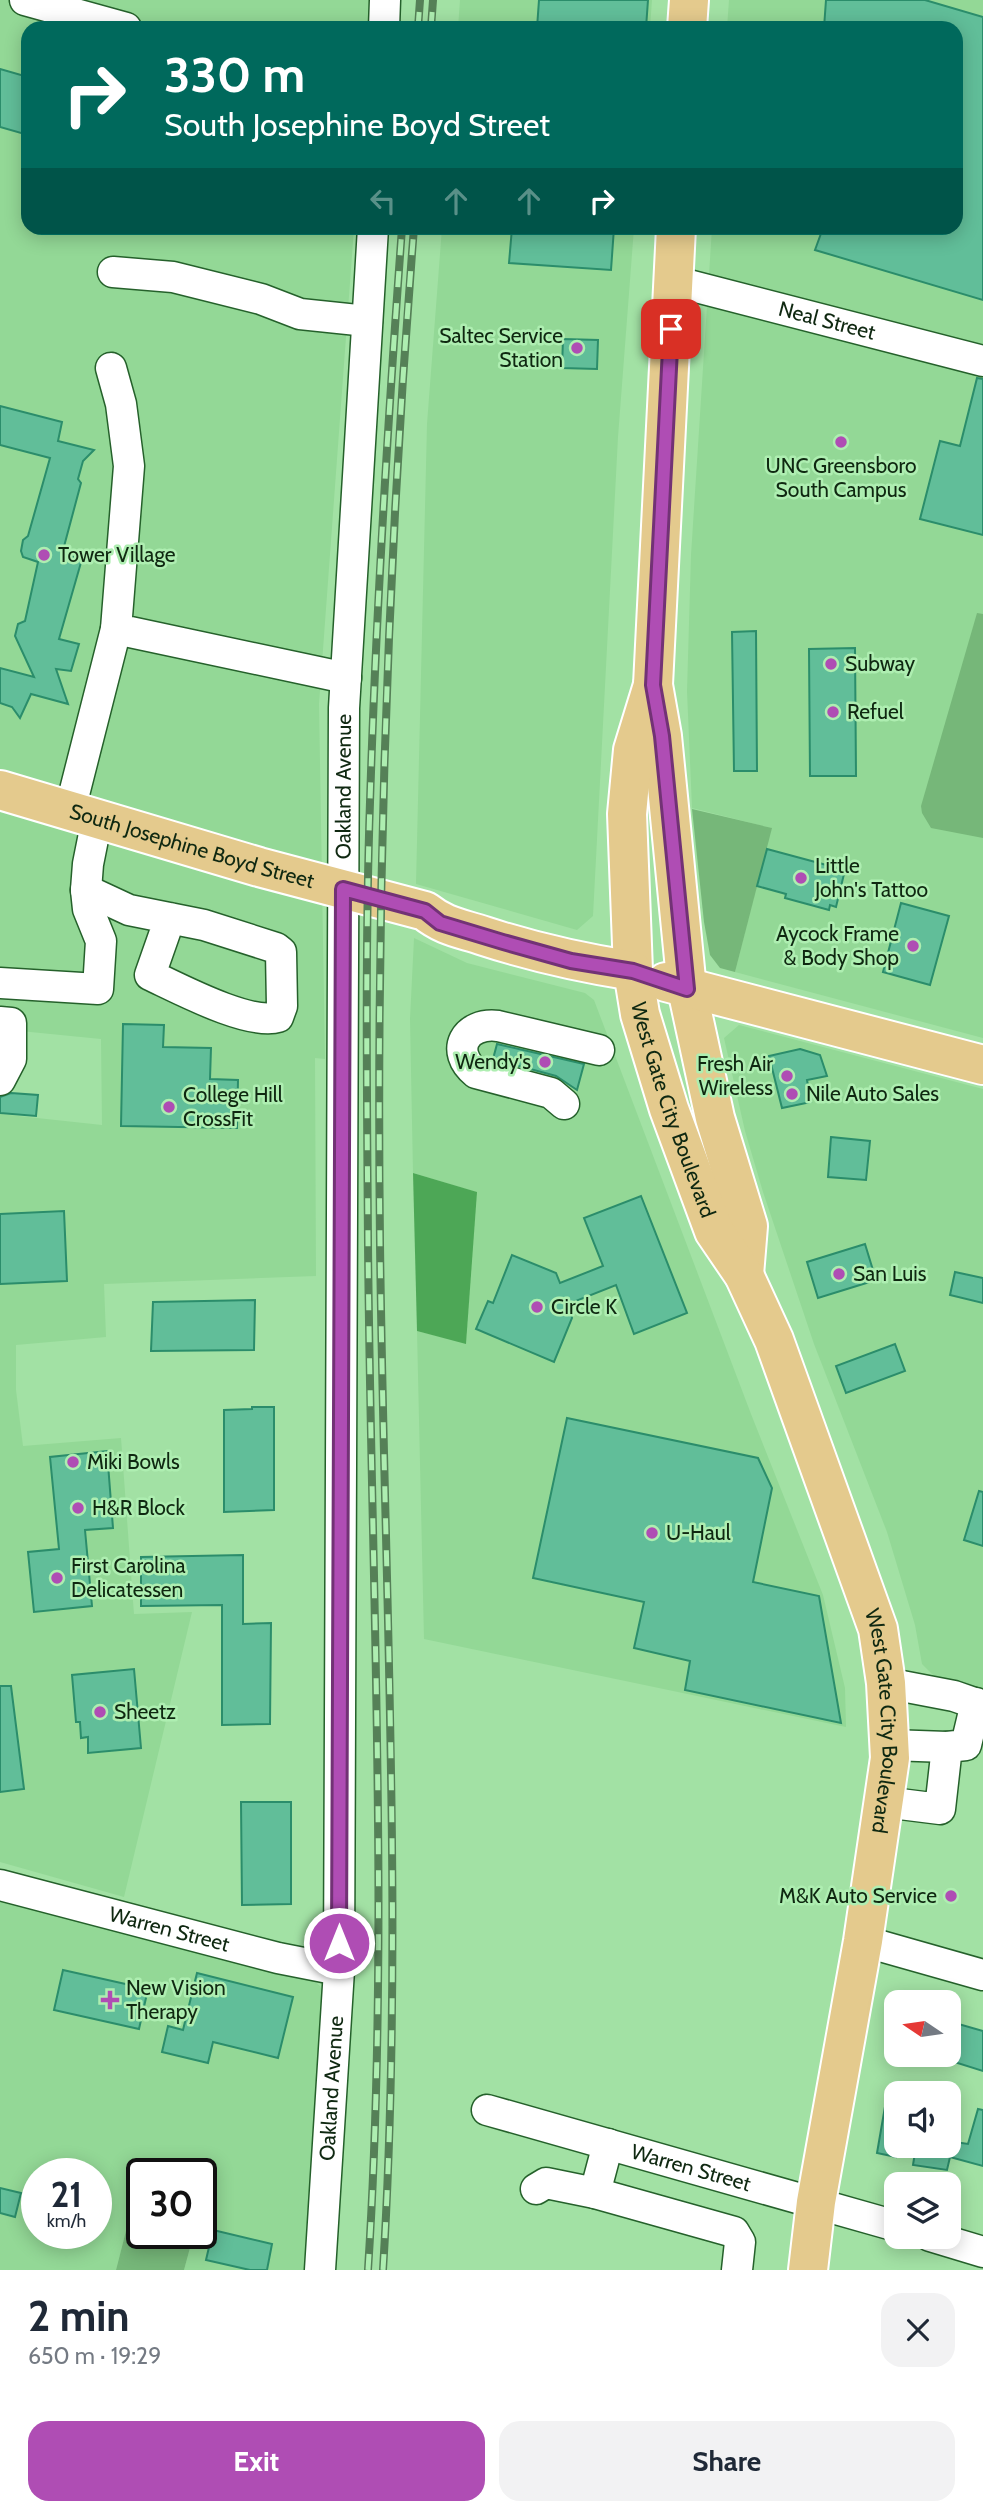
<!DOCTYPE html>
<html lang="en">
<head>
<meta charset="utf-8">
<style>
	:root { --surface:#fff; --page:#f2f2f3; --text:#1f2937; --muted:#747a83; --accent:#af4db4 }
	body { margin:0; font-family:Cabin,sans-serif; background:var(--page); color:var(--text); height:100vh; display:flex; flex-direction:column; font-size:26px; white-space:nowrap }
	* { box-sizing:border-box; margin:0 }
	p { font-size:23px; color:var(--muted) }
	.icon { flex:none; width:38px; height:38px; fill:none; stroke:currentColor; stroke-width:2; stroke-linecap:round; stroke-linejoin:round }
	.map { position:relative; height:2270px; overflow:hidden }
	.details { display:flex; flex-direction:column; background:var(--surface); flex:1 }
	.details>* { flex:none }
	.top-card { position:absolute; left:21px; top:21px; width:942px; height:214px; border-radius:21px; box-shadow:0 4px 18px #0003; background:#00695c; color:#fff; overflow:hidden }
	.needle { width:46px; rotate:283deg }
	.controls { position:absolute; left:884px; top:1990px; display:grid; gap:14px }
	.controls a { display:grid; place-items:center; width:77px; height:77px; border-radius:14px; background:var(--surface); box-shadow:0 4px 18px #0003; font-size:35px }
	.speed { position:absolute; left:21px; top:2158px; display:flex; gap:14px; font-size:35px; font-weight:700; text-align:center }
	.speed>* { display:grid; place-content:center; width:91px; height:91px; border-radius:50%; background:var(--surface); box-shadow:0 4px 18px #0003; line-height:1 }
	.speed small { font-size:18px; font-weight:400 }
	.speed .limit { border:4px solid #111; border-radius:10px; background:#fff; color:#111 }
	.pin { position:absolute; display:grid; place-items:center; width:60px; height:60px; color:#fff; margin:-30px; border-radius:14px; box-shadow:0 4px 10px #0006 }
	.me { position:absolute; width:77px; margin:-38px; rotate:0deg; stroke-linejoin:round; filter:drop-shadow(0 0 5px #0008) }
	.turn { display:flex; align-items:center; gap:24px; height:147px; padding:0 28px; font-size:32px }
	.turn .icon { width:91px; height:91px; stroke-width:2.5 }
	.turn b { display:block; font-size:49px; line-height:60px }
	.lanes { display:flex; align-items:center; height:66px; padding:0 28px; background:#0003; justify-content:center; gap:35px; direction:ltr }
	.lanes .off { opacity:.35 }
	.round { display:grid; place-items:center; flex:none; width:74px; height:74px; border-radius:21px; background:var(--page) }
	.head { display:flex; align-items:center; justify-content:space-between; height:119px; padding:0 28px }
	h1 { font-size:42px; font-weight:700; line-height:52px }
	.cta { display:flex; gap:14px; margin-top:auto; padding:14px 28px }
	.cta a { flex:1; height:80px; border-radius:21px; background:var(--accent); color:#fff; font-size:28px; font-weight:700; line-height:80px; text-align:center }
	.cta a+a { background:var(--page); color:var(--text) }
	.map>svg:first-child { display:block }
	.built { fill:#93d896; fill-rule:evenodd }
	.green { fill:#76b779 }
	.forest { fill:#4da756 }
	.building { fill:#61be99; stroke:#2b8d6b; stroke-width:2 }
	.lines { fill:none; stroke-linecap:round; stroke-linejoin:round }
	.minor-casing { stroke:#25612b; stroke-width:33 }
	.major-casing { stroke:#fff; stroke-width:42 }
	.minor { stroke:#fff; stroke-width:30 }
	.major { stroke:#e4ca8d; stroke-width:38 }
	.rail-casing { stroke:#558057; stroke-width:8 }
	.rail { stroke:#aeeeb1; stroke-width:5; stroke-dasharray:16; stroke-linecap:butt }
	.route-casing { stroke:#723275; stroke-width:18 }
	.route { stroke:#af4db4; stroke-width:12 }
	.poi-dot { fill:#af4db4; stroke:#aeeeb1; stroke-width:2.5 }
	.labels { text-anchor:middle; stroke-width:5; stroke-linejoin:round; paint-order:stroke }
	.street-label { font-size:21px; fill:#0f2811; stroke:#aeeeb1 }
	.poi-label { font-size:21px; fill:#0f2811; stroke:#aeeeb1; text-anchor:start }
</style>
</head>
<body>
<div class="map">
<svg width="983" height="2270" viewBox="0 0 983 2270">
	<rect width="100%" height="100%" fill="#a2e1a4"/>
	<g class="built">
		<polygon points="0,0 371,0 369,28 28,28 28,228 354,228 319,704 325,1059 315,1058 316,1276 104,1284 106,1337 16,1345 16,1390 23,1446 121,1438 134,1614 192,1612 124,1897 0,1862 0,1114 102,1125 101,1039 0,1029"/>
		<polygon points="460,0 652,0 650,28 458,28"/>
		<polygon points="729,0 983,0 983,1038 735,972 771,828 692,808 687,691 691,555 712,228 956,228 956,28 727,28"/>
		<polygon points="442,228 634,228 618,437 593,916 577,930 416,884 427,424"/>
		<polygon points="414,938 467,963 585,993 594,1000 751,1414 823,1595 845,1688 846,1727 424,1639 417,1331 466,1343 476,1192 413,1173 410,1019"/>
		<polygon points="739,1025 983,1089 983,1691 933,1675 922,1664 915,1625 887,1532 814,1344 763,1192 745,1131 724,1038"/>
		<path d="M0 1897 313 1980 320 1986 324 1995 306 2270H184L194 2233H201V2174H142V2185H138L116 2270H0ZM37 2174H96V2233H37Z"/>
	</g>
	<g class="green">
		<polygon points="977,613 983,614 983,838 931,828 922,813 921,806"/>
		<polygon points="692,809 772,828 735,972 720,968 710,955 704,922"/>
		<polygon points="138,2184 142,2185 142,2233 194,2233 184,2270 116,2270"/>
	</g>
	<polygon class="forest" points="413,1173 477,1192 466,1344 417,1331"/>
	<g class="building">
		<polygon points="539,0 648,0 646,28 537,28"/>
		<polygon points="826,0 925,0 983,17 983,300 815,250 823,228 956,228 956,28 824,28"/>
		<polygon points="0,69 28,77 28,135 0,127"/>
		<polygon points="512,228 614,228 611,270 509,263"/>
		<polygon points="563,339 598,340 597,369 562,368"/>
		<polygon points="977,378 983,379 983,535 920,519 940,441 960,446"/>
		<polygon points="0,406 62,422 58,441 94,450 83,461 78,479 81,483 62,554 82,559 59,639 79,644 71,671 56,669 68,704 31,694 20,718 12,707 0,703 0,668 34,677 15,636 18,624 25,621 38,562 23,557 21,551 23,540 28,536 50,458 0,445"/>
		<polygon points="756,631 757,771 734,771 732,632"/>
		<polygon points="855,648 856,776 810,776 809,649"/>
		<polygon points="767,849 845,870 836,907 830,905 829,910 785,898 786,894 757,886"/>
		<polygon points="901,903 949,916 930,985 883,972"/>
		<polygon points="123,1024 164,1025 163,1047 211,1048 210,1079 238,1080 237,1128 121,1126"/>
		<polygon points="497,1044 584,1064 577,1090 556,1076 493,1059"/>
		<polygon points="800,1049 820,1055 827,1076 807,1080 811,1102 782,1108 769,1056"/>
		<polygon points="11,1093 38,1095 36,1116 0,1113 0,1097"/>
		<polygon points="831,1137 870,1141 866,1180 828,1177"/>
		<polygon points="641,1196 687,1313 634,1334 616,1285 568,1304 572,1318 554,1362 476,1329 488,1301 493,1303 512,1255 556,1273 560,1283 603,1266 584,1218"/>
		<polygon points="64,1211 67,1281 0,1284 0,1214"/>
		<polygon points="865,1244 876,1280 818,1298 807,1262"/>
		<polygon points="955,1272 983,1278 983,1303 950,1295"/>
		<polygon points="255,1300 254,1350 151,1351 153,1302"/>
		<polygon points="895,1344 905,1371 846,1393 836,1366"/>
		<polygon points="252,1407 274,1407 274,1510 224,1512 224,1410 252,1409"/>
		<polygon points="567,1418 758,1458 772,1488 753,1582 819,1596 841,1723 685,1690 690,1661 634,1648 644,1602 533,1578"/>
		<polygon points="107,1451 113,1528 85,1530 92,1606 34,1612 28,1552 59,1549 50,1457"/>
		<polygon points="979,1491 983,1492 983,1546 964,1540"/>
		<polygon points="243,1555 243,1624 271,1623 270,1724 222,1725 222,1605 141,1606 141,1557"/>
		<polygon points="134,1669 141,1748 88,1753 88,1737 81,1738 80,1722 76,1722 72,1675"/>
		<polygon points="0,1686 11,1686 24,1789 0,1792"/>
		<polygon points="241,1802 291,1802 291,1904 242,1905"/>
		<polygon points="63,1970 148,1989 139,2029 54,2010"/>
		<polygon points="197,1973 293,1997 278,2058 213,2042 208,2063 162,2052 168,2026 183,2030"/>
		<polygon points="948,2021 983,2031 983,2071 948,2060"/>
		<polygon points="887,2095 896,2096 896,2157 877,2153"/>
		<polygon points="978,2109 983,2110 983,2166 950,2157 947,2170 913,2165 916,2146 948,2146 948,2141 968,2144"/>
		<polygon points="0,2188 21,2193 15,2217 0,2213"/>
		<polygon points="213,2230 272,2244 267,2270 250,2270 206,2260"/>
	</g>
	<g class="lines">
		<defs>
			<g id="minor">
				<polyline points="25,0 126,28"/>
				<polyline points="384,28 385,0"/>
				<polyline points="113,272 173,277 261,299 300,314 367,321"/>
				<path id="s1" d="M673 281 983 361"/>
				<polyline points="111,368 121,404 129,466 116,629 346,678"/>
				<polyline points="70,810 116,629"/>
				<path d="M86 890 129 910 204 925 276 948 281 952 282 1006 278 1017C249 1026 178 988 150 975L170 918"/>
				<polyline points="0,983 98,989 101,941 88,909 86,890 88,864 97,819"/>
				<polyline points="0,1022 11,1023 11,1059 0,1080"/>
				<path d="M564 1104 551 1093 476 1073C449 1051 465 1022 498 1026L599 1050"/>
				<polyline points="886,1683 954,1696 983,1706"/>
				<polyline points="890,1745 947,1747"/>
				<polyline points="884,1802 940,1809 947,1747 966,1745 976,1703"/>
				<path id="s2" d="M0 1885 278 1958 339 1970"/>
				<polyline points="863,1941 983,1975"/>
				<path id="s3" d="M487 2110 896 2226"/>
				<polyline points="536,2189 546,2183 595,2193 734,2232 740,2242 737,2270"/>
				<polyline points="595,2193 608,2144"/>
				<polyline points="930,2236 983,2252"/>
				<path id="s4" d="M320 2270 339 1970 344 708 373 228"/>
			</g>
			<g id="major">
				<polyline points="687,28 689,0"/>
				<polyline points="676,228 653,685 662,736 687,989 715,1118 748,1226 744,1275"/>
				<path id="s5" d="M653 685 633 750 627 814 633 971 640 1014 669 1109 714 1231 744 1275 774 1340 878 1629 886 1683 890 1758 863 1941 816 2202 808 2270"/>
				<path id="s6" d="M0 790 259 867 425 911C445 927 460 928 484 936 533 952 582 963 633 971"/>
				<polyline points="666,982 983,1065"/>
			</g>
		</defs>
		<use href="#minor" class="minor-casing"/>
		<use href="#major" class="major-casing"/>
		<use href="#minor" class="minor"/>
		<use href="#major" class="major"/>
		<defs>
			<g id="rail">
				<polyline points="418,28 420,0"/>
				<polyline points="431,28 433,0"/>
				<path d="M368 2270C390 1928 371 1585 368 1243 367 1096 365 949 370 802 376 610 388 419 402 228"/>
				<path d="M383 2270C404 1928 384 1585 380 1243 376 904 387 565 414 228"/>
			</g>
		</defs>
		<use href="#rail" class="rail-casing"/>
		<use href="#rail" class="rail"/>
	</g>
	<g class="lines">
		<defs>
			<polyline id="route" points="339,1943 343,889 425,911 440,923 503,942 571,961 633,971 687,989 662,736 653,685 671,329"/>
		</defs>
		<use href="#route" class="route-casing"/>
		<use href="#route" class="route"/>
	</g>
	<g class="poi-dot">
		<circle cx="577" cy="348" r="7"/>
		<circle cx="841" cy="442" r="7"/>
		<circle cx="44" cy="555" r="7"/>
		<circle cx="831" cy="664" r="7"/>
		<circle cx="833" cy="712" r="7"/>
		<circle cx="801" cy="878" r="7"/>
		<circle cx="913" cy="946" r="7"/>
		<circle cx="545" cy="1062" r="7"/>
		<circle cx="787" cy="1076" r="7"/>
		<circle cx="792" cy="1094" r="7"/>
		<circle cx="169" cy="1107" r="7"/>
		<circle cx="839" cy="1274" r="7"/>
		<circle cx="537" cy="1307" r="7"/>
		<circle cx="73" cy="1462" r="7"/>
		<circle cx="78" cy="1508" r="7"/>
		<circle cx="652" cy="1533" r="7"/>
		<circle cx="57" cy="1578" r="7"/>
		<circle cx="100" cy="1712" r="7"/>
		<circle cx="951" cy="1896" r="7"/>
		<path d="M106.5 1989.5h7v7h7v7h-7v7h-7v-7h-7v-7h7z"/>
	</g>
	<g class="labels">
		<g class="street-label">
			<text dy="7" stroke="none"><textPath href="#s1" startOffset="159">Neal Street</textPath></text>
			<text dy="7" stroke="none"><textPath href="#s4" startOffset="1484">Oakland Avenue</textPath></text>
			<text dy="7" stroke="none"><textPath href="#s6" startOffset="200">South Josephine Boyd Street</textPath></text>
			<text dy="7" stroke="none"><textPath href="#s5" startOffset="434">West Gate City Boulevard</textPath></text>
			<text dy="7" stroke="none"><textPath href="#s5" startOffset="1087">West Gate City Boulevard</textPath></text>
			<text dy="7" stroke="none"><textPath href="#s2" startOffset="175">Warren Street</textPath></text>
			<text dy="7" stroke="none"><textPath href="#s4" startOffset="182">Oakland Avenue</textPath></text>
			<text dy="7" stroke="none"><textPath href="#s3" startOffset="212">Warren Street</textPath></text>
		</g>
		<g class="poi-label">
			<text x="563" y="343" text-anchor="end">Saltec Service<tspan x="563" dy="24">Station</tspan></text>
			<text x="841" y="473" text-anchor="middle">UNC Greensboro<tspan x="841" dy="24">South Campus</tspan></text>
			<text x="58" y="562">Tower Village</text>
			<text x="845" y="671">Subway</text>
			<text x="847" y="719">Refuel</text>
			<text x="815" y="873">Little<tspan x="815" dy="24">John's Tattoo</tspan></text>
			<text x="899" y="941" text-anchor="end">Aycock Frame<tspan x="899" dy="24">&amp; Body Shop</tspan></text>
			<text x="531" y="1069" text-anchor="end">Wendy's</text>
			<text x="773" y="1071" text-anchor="end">Fresh Air<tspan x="773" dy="24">Wireless</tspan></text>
			<text x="806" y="1101">Nile Auto Sales</text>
			<text x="183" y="1102">College Hill<tspan x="183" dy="24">CrossFit</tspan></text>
			<text x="853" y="1281">San Luis</text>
			<text x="551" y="1314">Circle K</text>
			<text x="87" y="1469">Miki Bowls</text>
			<text x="92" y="1515">H&amp;R Block</text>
			<text x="666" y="1540">U-Haul</text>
			<text x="71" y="1573">First Carolina<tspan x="71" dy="24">Delicatessen</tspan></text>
			<text x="114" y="1719">Sheetz</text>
			<text x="937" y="1903" text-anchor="end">M&amp;K Auto Service</text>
			<text x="126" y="1995">New Vision<tspan x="126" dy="24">Therapy</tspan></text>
		</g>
	</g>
</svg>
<div class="controls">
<a><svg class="needle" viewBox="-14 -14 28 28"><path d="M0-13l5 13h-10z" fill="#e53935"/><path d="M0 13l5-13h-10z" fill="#747a83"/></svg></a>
<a><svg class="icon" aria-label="sound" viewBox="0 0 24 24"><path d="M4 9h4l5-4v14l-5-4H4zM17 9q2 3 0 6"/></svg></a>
<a><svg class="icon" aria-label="layers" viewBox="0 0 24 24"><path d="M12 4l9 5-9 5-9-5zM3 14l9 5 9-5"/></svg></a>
</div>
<div class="speed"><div>21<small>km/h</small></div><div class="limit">30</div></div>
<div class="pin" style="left:671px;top:329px;background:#d93025"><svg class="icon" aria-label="arrive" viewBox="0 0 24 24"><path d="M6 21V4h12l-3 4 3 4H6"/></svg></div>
<svg class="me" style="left:339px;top:1943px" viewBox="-20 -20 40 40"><circle r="17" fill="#af4db4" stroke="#fff" stroke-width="3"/><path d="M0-11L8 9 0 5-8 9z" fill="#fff"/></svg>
<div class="top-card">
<div class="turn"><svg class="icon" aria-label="right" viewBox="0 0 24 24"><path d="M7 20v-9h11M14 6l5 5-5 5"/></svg><div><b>330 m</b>South Josephine Boyd Street</div></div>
<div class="lanes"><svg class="icon off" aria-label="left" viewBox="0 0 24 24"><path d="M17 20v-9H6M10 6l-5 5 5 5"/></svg><svg class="icon off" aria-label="ahead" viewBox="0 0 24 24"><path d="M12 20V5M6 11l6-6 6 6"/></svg><svg class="icon off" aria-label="ahead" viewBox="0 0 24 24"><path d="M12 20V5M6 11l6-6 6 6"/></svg><svg class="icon" aria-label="right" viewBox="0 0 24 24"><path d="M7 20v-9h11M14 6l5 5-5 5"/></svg></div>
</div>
</div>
<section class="details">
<div class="head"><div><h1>2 min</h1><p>650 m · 19:29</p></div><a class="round"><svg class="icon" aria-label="close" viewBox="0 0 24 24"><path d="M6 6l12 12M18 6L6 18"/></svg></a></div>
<div class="cta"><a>Exit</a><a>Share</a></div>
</section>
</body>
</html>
